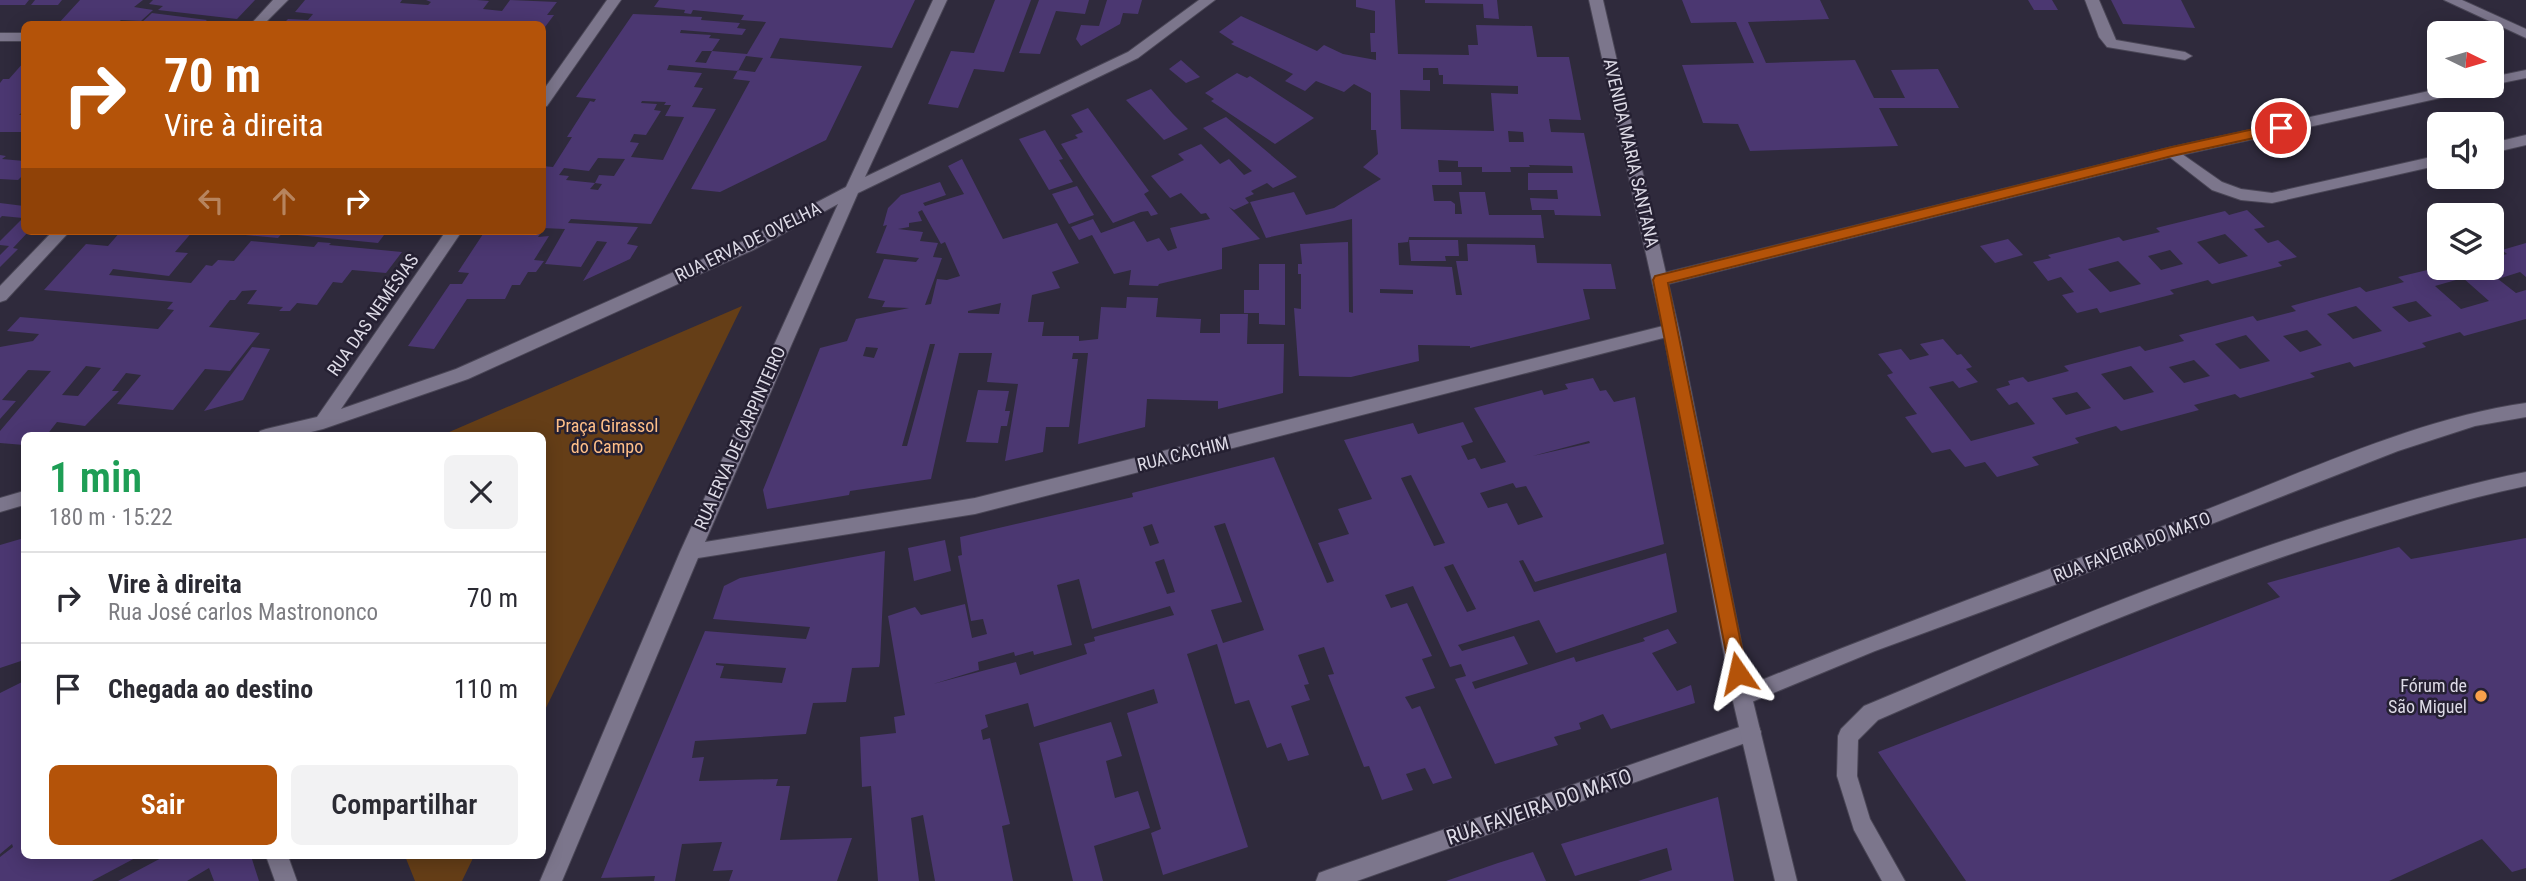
<!DOCTYPE html>
<html lang="pt">
<head>
<meta charset="utf-8">
<style>
	:root { --surface:#fff; --page:#f2f2f3; --text:#2b2b33; --muted:#7c7c81; --line:#e1e1e2; --accent:#b45309 }
	body { margin:0; font-family:"Roboto Condensed",sans-serif; background:var(--page); color:var(--text); height:100vh; display:flex; flex-direction:column; font-size:26px; white-space:nowrap }
	* { box-sizing:border-box; margin:0 }
	p { font-size:23px; color:var(--muted) }
	.icon { flex:none; width:38px; height:38px; fill:none; stroke:currentColor; stroke-width:2; stroke-linecap:round; stroke-linejoin:round }
	.map { position:relative; flex:1; overflow:hidden }
	.drawer { position:absolute; left:21px; top:432px; width:525px; height:427px; display:flex; flex-direction:column; background:var(--surface); border-radius:10px; box-shadow:0 4px 18px #0003 }
	.drawer>* { flex:none }
	.hud { position:absolute; left:21px; top:21px; width:525px; height:214px; border-radius:10px; box-shadow:0 4px 18px #0003; background:#b45309; color:#fff; overflow:hidden }
	.needle { width:46px; rotate:95deg }
	.fabs { position:absolute; left:2427px; top:21px; display:grid; gap:14px }
	.fabs a { display:grid; place-items:center; width:77px; height:77px; border-radius:10px; background:var(--surface); box-shadow:0 4px 18px #0003; font-size:35px }
	.pin { position:absolute; display:grid; place-items:center; width:60px; height:60px; color:#fff; margin:-30px; border:4px solid #fff; border-radius:50%; box-shadow:0 2px 7px #0007 }
	.me { position:absolute; width:77px; margin:-38px; rotate:349deg; stroke-linejoin:round; filter:drop-shadow(0 0 5px #0008) }
	.turn { display:flex; align-items:center; gap:24px; height:147px; padding:0 28px; font-size:32px }
	.turn .icon { width:91px; height:91px; stroke-width:2.5 }
	.turn b { display:block; font-size:49px; line-height:60px }
	.lanes { display:flex; align-items:center; height:66px; padding:0 28px; background:#0003; justify-content:center; gap:35px; direction:ltr }
	.lanes .off { opacity:.35 }
	.round { display:grid; place-items:center; flex:none; width:74px; height:74px; border-radius:10px; background:var(--page) }
	.overview { display:flex; align-items:center; justify-content:space-between; height:119px; padding:0 28px }
	h1 { font-size:42px; font-weight:600; line-height:52px; color:#1e9e55 }
	.button { display:flex; gap:14px; margin-top:auto; padding:14px 28px }
	.button a { flex:1; height:80px; border-radius:10px; background:var(--accent); color:#fff; font-size:28px; font-weight:600; line-height:80px; text-align:center }
	.button a+a { background:var(--page); color:var(--text) }
	ul { padding:0; list-style:none }
	li { display:flex; align-items:center; gap:21px; height:91px; padding:0 28px; border-top:2px solid var(--line) }
	li div { flex:1 }
	li b { display:block; font-size:26px }
	li em { font-style:normal }
	.map>svg:first-child { display:block }
	.green { fill:#653e17 }
	.building { fill:#4b3771; fill-rule:evenodd }
	.lines { fill:none; stroke-linecap:round; stroke-linejoin:round }
	.lane-casing { stroke:#4a4656; stroke-width:2 }
	.street-casing { stroke:#4a4656; stroke-width:2 }
	.secondary-casing { stroke:#4a4656; stroke-width:2 }
	.lane { fill:#7c768c; fill-rule:evenodd }
	.street { fill:#7c768c; fill-rule:evenodd }
	.secondary { fill:#7c768c; fill-rule:evenodd }
	.route { fill:#b45309; stroke:#753606; stroke-width:2 }
	.poi-dot { fill:#f8a04b; stroke:#252032; stroke-width:2.5 }
	.labels { text-anchor:middle; stroke-width:5; stroke-linejoin:round; paint-order:stroke }
	.street-label { font-size:18px; fill:#dddae6; stroke:#252032 }
	.park-label { font-size:18px; fill:#ffbf88; stroke:#252032 }
	.poi-label { font-size:18px; fill:#dddae6; stroke:#252032; text-anchor:end }
	.near-street-label { font-size:21px; fill:#dddae6; stroke:#252032 }
</style>
</head>
<body>
<div class="map">
<svg width="2526" height="881" viewBox="0 0 2526 881">
	<rect width="100%" height="100%" fill="#2f2a3c"/>
	<g class="green">
		<polygon points="742,306 543,714 542,436 440,436"/>
		<polygon points="405,856 474,856 462,881 415,881"/>
	</g>
	<g class="building">
		<polygon points="0,0 29,0 25,5 0,5"/>
		<polygon points="35,0 62,0 58,5 31,5"/>
		<polygon points="80,0 143,0 134,7 153,10 141,21 121,20 116,24 58,24"/>
		<polygon points="153,0 255,0 237,19 158,10 163,6 149,4"/>
		<polygon points="305,0 402,0 400,3 428,5 431,2 426,0 477,0 489,1 483,9 502,11 510,0 557,2 547,15 554,15 542,31 542,24 283,24 288,19 308,20 313,14 295,12"/>
		<path d="M659 0H915L892 48 780 38 770 58 862 66 826 140 720 192 691 189 750 81 733 79 738 70 755 72 763 58 746 56 738 71 669 65 667 70 702 73 694 87 703 88 692 107 716 109 651 224 571 219 568 223 638 227 627 244 638 246 630 259 583 281 607 242 597 241 581 267 545 264 565 229 542 228V166L553 167 572 137H567L590 101 594 102 596 99 576 97 633 14 702 17 701 20 740 23 737 28 746 29 742 35 681 30 680 33 711 35 709 38 720 39 712 51H702L695 62 706 63 712 51 747 54 766 22 741 20 744 15 693 10 691 14 684 13 685 10 654 7ZM642 101 666 102 664 105H671L665 116 684 117 663 160 631 157 639 143 630 142 634 134 646 135 661 111 654 110 657 104 641 103ZM598 158 625 159 614 176 599 175 595 183 602 184 598 190 590 189 595 183 566 180 569 176 559 175 564 168 589 171Z"/>
		<polygon points="995,0 1031,0 1004,72 974,69 958,108 928,104 951,51 974,53"/>
		<polygon points="1039,0 1089,0 1085,14 1056,11 1040,54 1019,53"/>
		<polygon points="1107,0 1142,0 1138,14 1123,13 1120,24 1081,46 1076,39 1081,25 1099,26"/>
		<path d="M1356 0H1395L1398 54 1469 55 1468 45H1478L1476 25 1532 26 1537 57H1569L1581 120 1549 119 1551 132 1584 133 1601 216 1555 215 1554 210H1532L1530 198 1558 199 1557 190H1528V173H1573L1572 166 1529 165 1530 167H1510L1511 172H1482V167H1458V161L1438 160 1439 172H1461L1462 185H1432L1434 201H1451L1455 204V214H1462L1459 192H1485L1489 215H1541L1544 238 1409 237 1408 242 1398 243 1399 265 1452 267 1456 295H1462L1456 261H1468L1467 244 1535 245 1537 263 1611 264 1616 289H1583L1590 319 1470 348V346L1418 345 1419 361 1351 377 1299 376 1294 308 1301 309V274H1298V264H1302L1300 244 1348 242 1349 312 1353 313 1352 219 1266 238 1250 202 1294 192 1306 215 1334 208 1381 179 1363 167 1378 154 1376 130H1371V93L1354 84 1344 92 1316 81 1305 91 1285 81 1293 74 1231 44 1234 42 1219 32 1241 16 1317 51 1324 45 1343 54 1376 60V52H1371L1370 33H1375V11L1356 7ZM1423 68H1438L1439 75H1443V84L1518 86V94L1491 93 1494 131 1401 129 1400 90 1430 91V80H1423ZM1508 131 1523 132 1524 142H1509ZM1380 289 1413 290V294L1380 293Z"/>
		<polygon points="1425,0 1497,0 1499,19 1484,18 1483,4 1425,3"/>
		<polygon points="1682,0 1820,0 1829,19 1748,22 1766,63 1855,60 1874,98 1905,98 1891,70 1938,69 1959,108 1879,108 1898,146 1750,151 1738,124 1703,123 1682,65 1754,63 1736,22 1691,23"/>
		<polygon points="2028,0 2052,0 2058,10 2034,10"/>
		<polygon points="2111,0 2181,0 2195,28 2123,24"/>
		<polygon points="152,13 207,20 202,24 140,24"/>
		<polygon points="1181,60 1200,77 1186,83 1169,69"/>
		<polygon points="24,62 24,110 19,115 24,115 24,132 0,132 0,83 3,79 9,79"/>
		<polygon points="1237,73 1247,78 1250,76 1314,118 1275,144 1211,101 1214,99 1205,93"/>
		<polygon points="1151,89 1173,114 1188,129 1164,140 1126,100"/>
		<polygon points="1088,108 1149,191 1144,194 1158,214 1151,216 1148,211 1141,212 1113,223 1081,175 1061,144 1078,138 1075,135 1083,132 1071,115"/>
		<polygon points="1226,117 1297,177 1273,188 1267,183 1251,191 1254,194 1245,198 1249,203 1234,210 1229,207 1260,239 1222,248 1222,269 1159,284 1158,286 1129,285 1131,270 1114,274 1092,235 1079,240 1071,227 1093,219 1101,233 1134,221 1147,242 1159,238 1168,251 1177,248 1170,228 1210,219 1206,213 1201,214 1181,193 1170,198 1151,176 1184,160 1178,154 1201,144 1220,164 1229,159 1244,175 1252,171 1203,128"/>
		<polygon points="1045,130 1063,159 1059,160 1073,182 1049,190 1019,139"/>
		<polygon points="0,155 6,156 2,159 24,161 24,174 18,180 0,179"/>
		<path d="M962 159 1003 239 1057 223 1079 263 1052 272 1060 288 1032 295 1028 322H1044L1042 336H1079V341L1098 339 1101 307 1126 308 1127 297 1158 298 1156 317 1201 319 1200 333H1220V314H1248L1247 344H1284L1283 393 1218 409V401L1147 399 1145 427 1078 444 1088 353H1073L1072 359H1078L1069 427H1046L1043 452 1005 461 1018 384 987 382 992 353H959L931 479 850 491 849 495 767 509 763 490 820 348 847 341 856 319 909 308 882 307 885 301 868 298 884 259 916 262 919 258 876 253 887 225 883 226 888 208 901 195 940 182 946 195 923 203 925 206 964 194 948 166ZM922 210 941 244 945 242 960 276 947 280 937 279 931 304 925 305 942 258 933 257 938 243 920 241 923 232 898 229 909 227V223L922 221 918 212ZM1001 303 999 314 968 313V311ZM930 344H935L907 446H902ZM866 347 878 348 874 358 863 356Z"/>
		<polygon points="1077,186 1094,215 1069,224 1052,194"/>
		<polygon points="0,203 24,206 24,231 29,231 13,248 18,249 0,267 0,255 9,246 0,245 0,241 23,218 2,216 0,218"/>
		<path d="M2247 210 2265 227 2254 229 2268 243 2278 240 2297 257 2278 262 2282 266 2212 284 2208 280 2170 290 2174 294 2100 313 2097 308 2077 313 2062 295 2074 292 2061 277 2048 281 2033 262 2051 258 2048 255 2119 237 2123 241 2160 232 2156 228 2225 211 2229 215ZM2225 234 2248 256 2219 264 2197 242ZM2170 250 2183 264 2161 270 2148 256ZM2118 261 2141 284 2110 292 2088 269Z"/>
		<path d="M121 231H193L175 252 188 253 169 276 113 269 109 275 191 283 206 265 212 266 218 260 234 261 251 241 314 247 318 242 331 243 329 245 402 252 386 273 352 270 342 283 333 282 317 305 297 303 290 311H279L283 307 247 304 257 290 242 291 235 300H230L209 327 260 333 230 371 205 369 173 410 117 404 141 375 126 373 112 391H119L85 426 57 422 46 436H24V445L0 443V431L51 371 28 370 2 400 16 401 0 419V347L33 341 39 334 7 331 20 317 158 329 174 310 167 309 173 302 44 290 86 244 108 246ZM86 366 101 368 78 396 62 395Z"/>
		<polygon points="237,231 284,231 278,238 235,234"/>
		<polygon points="290,231 387,231 378,243 287,234"/>
		<polygon points="485,231 542,231 538,237 549,236 534,260 544,261 536,272 528,272 520,285 512,285 505,299 467,299 434,349 408,346 450,284 462,284 469,273 458,272"/>
		<polygon points="2008,239 2023,255 1995,263 1980,246"/>
		<polygon points="1409,240 1458,240 1459,256 1445,256 1446,261 1411,261"/>
		<path d="M2526 243V277L2520 272 2498 279 2516 293 2526 290V319L2464 336 2460 332 2422 343 2426 347 2354 367 2350 362 2310 373 2315 377 2240 398 2235 394 2194 405 2199 410 2121 431 2116 426 2075 438 2079 443 2032 457 2039 465 1997 477 1985 462 1965 467 1950 449 1932 453 1905 417 1917 414 1887 375 1893 373 1878 354 1901 349 1910 360 1929 355 1920 344 1943 339 1957 355 1961 354 1972 367 1966 369 1978 382 1959 388 1953 381 1929 387 1971 441 2035 424 2017 402 2009 405 1996 389 2010 385 2008 381 2023 377 2028 382 2069 371 2064 366 2140 346 2145 351 2184 341 2179 335 2253 316 2257 321 2296 311 2291 306 2360 287 2366 292 2404 282 2398 277 2440 267 2492 268V258L2507 254 2502 250ZM2463 278 2489 301 2461 309 2435 286ZM2416 301 2432 316 2409 322 2392 307ZM2356 306 2382 331 2353 339 2327 314ZM2307 330 2322 345 2300 352 2283 336ZM2246 335 2270 361 2240 369 2215 344ZM2194 360 2210 376 2184 383 2169 367ZM2131 366 2154 392 2124 400 2101 374ZM2077 392 2091 408 2066 415 2052 398Z"/>
		<polygon points="1259,264 1285,264 1285,325 1259,324 1259,313 1244,313 1244,290 1259,290"/>
		<polygon points="252,347 270,349 243,400 204,411"/>
		<path d="M1593 378 1600 391 1606 390 1614 402 1635 397 1664 544 1535 582 1523 560 1519 561 1534 592 1666 553 1677 612 1556 653 1539 620 1458 645 1462 651 1514 636 1528 664 1472 682 1475 689 1574 657 1576 662 1645 641 1643 638 1668 629 1677 643 1652 653 1677 691 1691 685 1695 703 1611 729 1603 714 1579 723 1581 729 1554 737 1558 745 1495 764 1455 679 1466 676 1461 664 1450 667 1413 586 1385 595 1391 608 1407 603 1432 656 1422 659 1435 688 1405 697 1412 709 1420 706 1452 778 1433 784 1425 768 1406 774 1413 790 1382 800 1369 766 1364 767 1328 675 1334 674 1324 647 1298 655 1309 684 1304 685 1310 700 1291 706 1309 755 1288 761 1281 743 1267 748 1249 700 1235 704 1217 644 1187 654 1248 847 1163 875 1151 833 1161 829 1127 713 1158 703 1154 689 1034 727 1028 703 985 715 988 727 981 730 983 740 990 738 1010 824 1002 826 1013 881H935L923 815 911 818 919 881H878L871 786 862 787 860 737 896 733 894 717 905 715 888 616 915 607 921 615 965 604 972 638 987 634 983 619 971 621 958 556 962 555 960 537 1133 497 1132 493 1274 457 1327 583 1334 581 1318 543 1349 534 1338 509 1372 499 1344 440 1413 423 1418 434 1463 422 1473 442 1461 446 1468 460 1475 458 1481 469 1506 462 1474 408 1542 390 1544 395 1568 389 1565 384ZM1589 441 1590 443 1533 456 1540 454ZM1411 475 1445 543 1434 546 1401 478ZM1513 483 1516 488 1526 486 1543 517 1518 525 1507 503 1488 508 1480 493ZM1225 523 1264 630 1223 643 1211 610 1242 602 1214 526ZM1152 524 1159 543 1150 546 1143 527ZM1164 559 1175 592 1167 594 1155 562ZM1453 564 1476 609 1467 612 1444 567ZM1079 579 1092 629 1170 606 1174 615 1094 637 1095 641 1084 644 1087 654 1020 675 1016 662 933 684 979 670 978 662 1014 652 1015 656 1033 651 1034 655 1072 645 1057 585Z"/>
		<polygon points="978,390 1009,391 1005,411 1010,411 1007,426 1001,426 998,443 966,442"/>
		<polygon points="24,538 22,633 24,633 24,660 0,668 0,545"/>
		<polygon points="2526,538 2526,868 2512,872 2482,839 2389,881 1966,881 1878,752 2280,597 2267,583 2399,547 2411,559"/>
		<polygon points="945,540 951,571 914,581 908,548"/>
		<path d="M885 551 880 662 879 667 852 668 846 702 813 703 806 734 695 741 692 758 704 757 699 781 778 779 776 786H790L780 840 852 838 837 881H729L733 870 713 871 722 842 682 844 675 881H654L655 876 601 878 705 631 806 639 810 627 713 619 724 586 740 578ZM716 663 786 668 782 683 720 678 724 666 716 665Z"/>
		<polygon points="24,681 24,856 139,856 92,881 0,881 0,857 13,847 12,844 0,854 0,693"/>
		<polygon points="1111,722 1122,756 1106,761 1115,798 1138,791 1150,828 1094,846 1103,881 1073,881 1039,743"/>
		<polygon points="1718,797 1734,881 1638,881 1672,870 1667,848 1575,876 1561,844"/>
		<polygon points="1533,852 1546,881 1446,881 1498,863"/>
		<polygon points="165,856 251,856 259,881 214,881 209,868 187,881 118,881"/>
	</g>
	<g class="lines">
		<defs>
			<g id="lane">
				<polygon points="2085,0 2099,0 2116,40 2185,52 2192,56 2185,60 2107,47 2099,37"/>
				<polygon points="2526,135 2526,145 2492,153 2492,143"/>
				<polygon points="2172,147 2222,182 2241,189 2272,193 2440,155 2440,165 2272,203 2241,200 2212,190 2167,155 2165,152 2167,149"/>
				<path d="M2526 472V486C2467 498 2409 516 2352 534 2190 585 2034 652 1878 720L1858 740 1857 776 1870 819 1905 881H1882L1854 830 1837 776 1838 736 1841 729 1864 706C2023 639 2182 571 2347 520 2406 502 2465 484 2526 472Z"/>
			</g>
			<g id="street">
				<polygon points="273,0 288,0 264,24 251,24"/>
				<polygon points="607,0 621,0 547,106 542,107 542,92"/>
				<polygon points="933,0 947,0 865,177 1128,52 1199,0 1215,0 1138,58 858,193 705,542 975,498 1671,324 1679,330 1671,336 975,514 698,558 562,881 540,881 680,552 838,204 753,250 468,379 323,429 295,436 257,436 260,431 266,429 317,417 446,231 462,231 341,409 456,369 741,242 846,187"/>
				<polygon points="2444,0 2462,0 2526,29 2526,38"/>
				<rect x="0" y="33" width="24" height="8"/>
				<polygon points="2526,70 2526,78 2492,85 2492,77"/>
				<polygon points="2452,86 2479,86 2472,91 2172,157 1660,286 1652,280 1660,274 2172,147"/>
				<polygon points="53,231 70,231 6,300 0,302 0,286"/>
				<path d="M2526 403V417L2475 426 2398 451 2071 579 1875 651 1742 706 1735 703 1732 697 1735 691C1887 628 2042 573 2195 514 2298 475 2417 418 2526 403Z"/>
				<polygon points="24,491 24,505 0,512 0,498"/>
				<polygon points="1751,723 1758,725 1761,732 1758,739 1751,741 1357,881 1316,881 1319,873 1327,870"/>
				<polygon points="266,856 288,856 297,881 275,881"/>
			</g>
			<polygon id="secondary" points="1589,0 1603,0 1679,330 1752,697 1797,881 1775,881 1732,697 1663,330"/>
		</defs>
		<use href="#lane" class="lane-casing"/>
		<use href="#street" class="street-casing"/>
		<use href="#secondary" class="secondary-casing"/>
		<use href="#lane" class="lane"/>
		<use href="#street" class="street"/>
		<use href="#secondary" class="secondary"/>
	</g>
	<polygon class="route" points="2281,123 2288,128 2286,131 2172,156 1668,283 1747,673 1744,678 1738,681 1731,678 1653,280 1655,276 2172,147"/>
	<circle class="poi-dot" cx="2481" cy="696" r="7"/>
	<g class="labels">
		<g class="street-label">
			<text transform="translate(1631 153) rotate(77)" y="6">AVENIDA MARIA SANTANA</text>
			<text transform="translate(748 242) rotate(-26)" y="6">RUA ERVA DE OVELHA</text>
			<text transform="translate(373 315) rotate(-55)" y="6">RUA DAS NEMÉSIAS</text>
			<text transform="translate(740 438) rotate(-66)" y="6">RUA ERVA DE CARPINTEIRO</text>
			<text transform="translate(1183 454) rotate(-14)" y="6">RUA CACHIM</text>
			<text transform="translate(2132 547) rotate(-21)" y="6">RUA FAVEIRA DO MATO</text>
		</g>
		<g class="park-label">
			<text x="607" y="432">Praça Girassol<tspan x="607" dy="21">do Campo</tspan></text>
		</g>
		<g class="poi-label">
			<text x="2467" y="692">Fórum de<tspan x="2467" dy="21">São Miguel</tspan></text>
		</g>
		<g class="near-street-label">
			<text transform="translate(1539 807) rotate(-19)" y="7">RUA FAVEIRA DO MATO</text>
		</g>
	</g>
</svg>
<div class="fabs">
<a><svg class="needle" viewBox="-14 -14 28 28"><path d="M0-13l5 13h-10z" fill="#e53935"/><path d="M0 13l5-13h-10z" fill="#7c7c81"/></svg></a>
<a><svg class="icon" aria-label="sound" viewBox="0 0 24 24"><path d="M4 9h4l5-4v14l-5-4H4zM17 9q2 3 0 6"/></svg></a>
<a><svg class="icon" aria-label="layers" viewBox="0 0 24 24"><path d="M12 4l9 5-9 5-9-5zM3 14l9 5 9-5"/></svg></a>
</div>
<div class="pin" style="left:2281px;top:128px;background:#d93025"><svg class="icon" aria-label="arrive" viewBox="0 0 24 24"><path d="M6 21V4h12l-3 4 3 4H6"/></svg></div>
<svg class="me" style="left:1738px;top:673px" viewBox="-20 -20 40 40"><path d="M0-17L14 15 0 8-14 15z" fill="#b45309" stroke="#fff" stroke-width="4"/></svg>
<div class="hud">
<div class="turn"><svg class="icon" aria-label="right" viewBox="0 0 24 24"><path d="M7 20v-9h11M14 6l5 5-5 5"/></svg><div><b>70 m</b>Vire à direita</div></div>
<div class="lanes"><svg class="icon off" aria-label="left" viewBox="0 0 24 24"><path d="M17 20v-9H6M10 6l-5 5 5 5"/></svg><svg class="icon off" aria-label="ahead" viewBox="0 0 24 24"><path d="M12 20V5M6 11l6-6 6 6"/></svg><svg class="icon" aria-label="right" viewBox="0 0 24 24"><path d="M7 20v-9h11M14 6l5 5-5 5"/></svg></div>
</div>
<section class="drawer">
<div class="overview"><div><h1>1 min</h1><p>180 m · 15:22</p></div><a class="round"><svg class="icon" aria-label="close" viewBox="0 0 24 24"><path d="M6 6l12 12M18 6L6 18"/></svg></a></div>
<ul>
<li><svg class="icon" aria-label="right" viewBox="0 0 24 24"><path d="M7 20v-9h11M14 6l5 5-5 5"/></svg><div><b>Vire à direita</b><p>Rua José carlos Mastrononco</p></div><em>70 m</em></li>
<li><svg class="icon" aria-label="arrive" viewBox="0 0 24 24"><path d="M6 21V4h12l-3 4 3 4H6"/></svg><div><b>Chegada ao destino</b></div><em>110 m</em></li>
</ul>
<div class="button"><a>Sair</a><a>Compartilhar</a></div>
</section>
</div>
</body>
</html>
